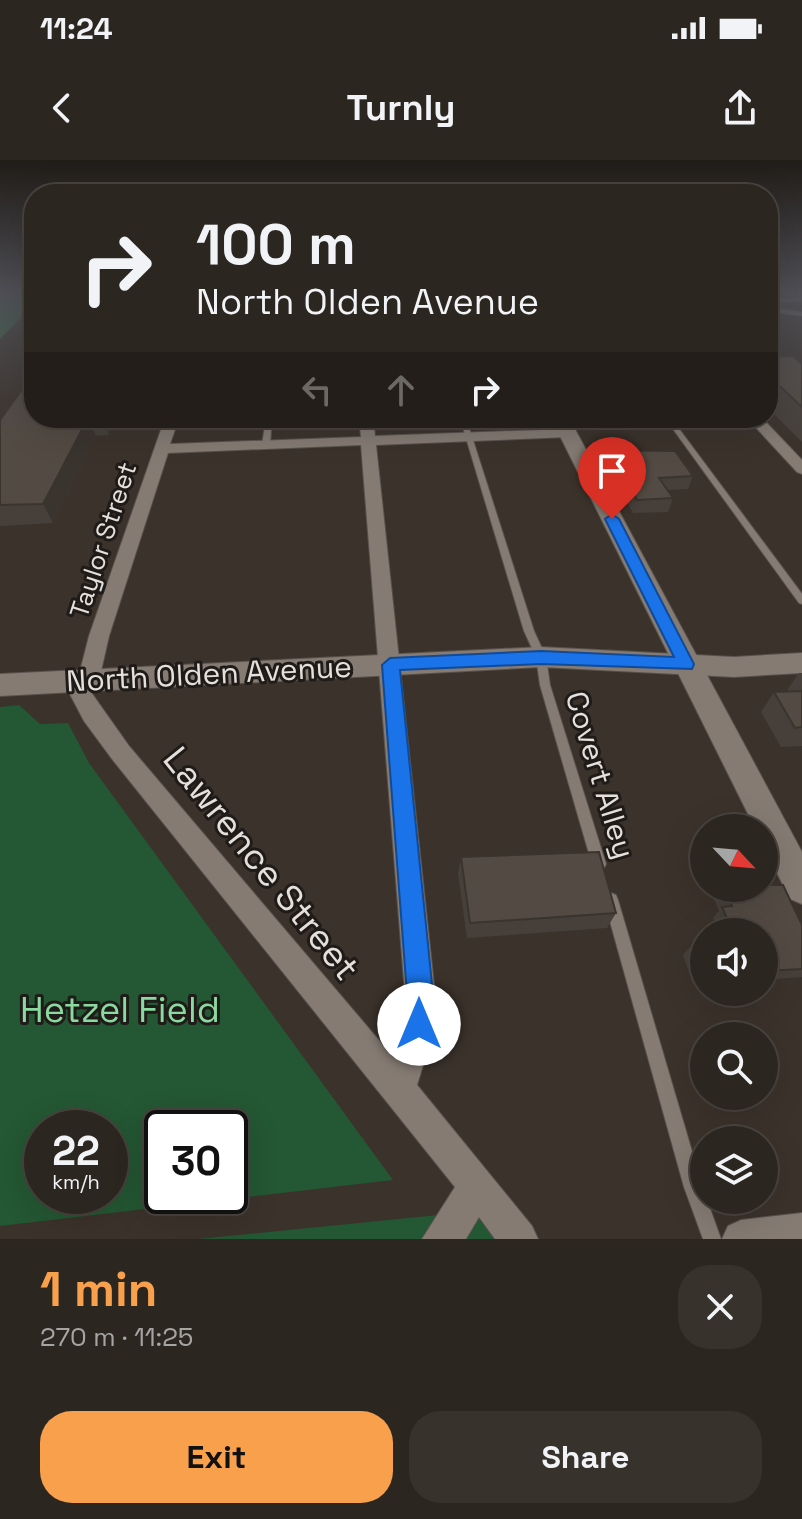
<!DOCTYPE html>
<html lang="en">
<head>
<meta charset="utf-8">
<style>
	:root { --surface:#2c2620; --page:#38322d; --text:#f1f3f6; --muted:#a6a5a5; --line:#48433e; --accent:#f9a04c }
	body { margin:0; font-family:"Space Grotesk",sans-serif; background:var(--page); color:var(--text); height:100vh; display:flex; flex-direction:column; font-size:30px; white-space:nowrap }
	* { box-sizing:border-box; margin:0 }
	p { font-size:26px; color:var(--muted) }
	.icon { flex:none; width:44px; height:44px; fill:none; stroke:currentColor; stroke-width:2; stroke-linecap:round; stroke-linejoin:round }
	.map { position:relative; height:1079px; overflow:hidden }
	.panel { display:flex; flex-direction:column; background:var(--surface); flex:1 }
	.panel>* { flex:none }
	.top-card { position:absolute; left:24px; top:24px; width:754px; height:244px; border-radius:32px; box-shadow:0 8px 32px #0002,0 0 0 2px var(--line); background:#2c2620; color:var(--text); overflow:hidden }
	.needle { width:52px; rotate:116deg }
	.fabs { position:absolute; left:690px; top:654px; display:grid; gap:16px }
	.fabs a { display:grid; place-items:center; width:88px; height:88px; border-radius:50%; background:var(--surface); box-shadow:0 8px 32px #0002,0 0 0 2px var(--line); font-size:40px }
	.speed { position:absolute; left:24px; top:950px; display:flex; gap:16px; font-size:40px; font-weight:700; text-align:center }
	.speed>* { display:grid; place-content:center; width:104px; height:104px; border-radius:50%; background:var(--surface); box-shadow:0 8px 32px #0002,0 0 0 2px var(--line); line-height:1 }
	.speed small { font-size:20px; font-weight:400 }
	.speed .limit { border:4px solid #111; border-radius:12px; background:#fff; color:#111 }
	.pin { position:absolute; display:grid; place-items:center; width:68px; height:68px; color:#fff; margin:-82px -34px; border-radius:50% 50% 50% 0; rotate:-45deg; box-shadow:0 0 8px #0007 }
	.pin .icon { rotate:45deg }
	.me { position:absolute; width:88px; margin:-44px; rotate:0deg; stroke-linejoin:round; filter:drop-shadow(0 0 6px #0008) }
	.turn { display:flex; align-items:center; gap:28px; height:168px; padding:0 40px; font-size:36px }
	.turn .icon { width:104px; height:104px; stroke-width:2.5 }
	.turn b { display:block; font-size:56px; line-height:68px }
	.lanes { display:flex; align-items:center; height:76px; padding:0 40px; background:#0003; justify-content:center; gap:40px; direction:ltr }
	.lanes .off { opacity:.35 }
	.round { display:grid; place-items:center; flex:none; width:84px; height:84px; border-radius:32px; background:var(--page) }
	.headline { display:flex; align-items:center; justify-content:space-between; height:136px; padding:0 40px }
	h1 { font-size:48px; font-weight:600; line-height:60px; color:var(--accent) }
	.cta { display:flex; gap:16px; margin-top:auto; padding:16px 40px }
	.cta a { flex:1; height:92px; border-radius:32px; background:var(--accent); color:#111; font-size:32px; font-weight:600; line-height:92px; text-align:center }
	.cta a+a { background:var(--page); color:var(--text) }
	.status { display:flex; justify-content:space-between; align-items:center; height:56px; padding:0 40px; background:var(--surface); direction:ltr }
	.status svg { height:22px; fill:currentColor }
	header { display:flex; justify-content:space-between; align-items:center; height:104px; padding:0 40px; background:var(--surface); font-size:36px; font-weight:600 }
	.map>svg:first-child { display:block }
	.green { fill:#245733; fill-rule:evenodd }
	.forest { fill:#366b45 }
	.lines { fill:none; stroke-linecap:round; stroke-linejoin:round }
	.river { fill:#041f23; fill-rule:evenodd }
	.service-casing { stroke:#59514c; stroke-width:2 }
	.minor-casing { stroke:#59514c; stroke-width:2 }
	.tertiary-casing { stroke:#59514c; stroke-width:2 }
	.secondary-casing { stroke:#59514c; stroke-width:2 }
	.service { fill:#857b73; fill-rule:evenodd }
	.minor { fill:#857b73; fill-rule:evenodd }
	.tertiary { fill:#857b73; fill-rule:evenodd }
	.secondary { fill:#857b73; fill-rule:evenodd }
	.wall { fill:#47403a }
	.shaded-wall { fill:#3a342f }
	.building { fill:#534b43; stroke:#3a342f; stroke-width:2 }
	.route { fill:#1a73e8; stroke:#114b97; stroke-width:2 }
	.labels { text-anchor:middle; stroke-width:6; stroke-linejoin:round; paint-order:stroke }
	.far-street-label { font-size:26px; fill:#e6e0dc; stroke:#1f1b18 }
	.street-label { font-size:30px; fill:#e6e0dc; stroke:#1f1b18 }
	.near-street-label { font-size:36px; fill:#e6e0dc; stroke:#1f1b18 }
	.near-park-label { font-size:36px; fill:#8ad99e; stroke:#1f1b18 }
</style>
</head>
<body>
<div class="status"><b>11:24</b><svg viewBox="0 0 49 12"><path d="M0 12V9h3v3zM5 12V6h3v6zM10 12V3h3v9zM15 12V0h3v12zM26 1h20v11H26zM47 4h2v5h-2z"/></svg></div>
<header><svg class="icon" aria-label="back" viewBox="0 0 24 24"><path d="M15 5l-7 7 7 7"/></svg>Turnly<svg class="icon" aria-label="share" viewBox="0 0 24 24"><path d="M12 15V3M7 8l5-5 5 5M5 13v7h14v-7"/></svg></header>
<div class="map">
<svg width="802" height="1079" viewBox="0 0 802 1079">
	<rect width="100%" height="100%" fill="#3b322b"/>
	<g class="green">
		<path d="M19 545 40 564 68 563 89 603 393 1020 0 1066V547ZM42 968H110V1036H42ZM162 968H230V1036H162Z"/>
		<polygon points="498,1049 525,1079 199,1079"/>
	</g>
	<polygon class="forest" points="0,132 34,132 34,145 0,179"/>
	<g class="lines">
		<polygon class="river" points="0,132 10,132 0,137"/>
		<defs>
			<g id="service">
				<polygon points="802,137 802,141 768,143 768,139"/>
				<polygon points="768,147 802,152 802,156 768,151"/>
				<polygon points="266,258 272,258 270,285 266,287 262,285"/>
				<polygon points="460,258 466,258 534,471 546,497 550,525 606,704 604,708 599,710 594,708 592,704 540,525 536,497 524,471"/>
				<polygon points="665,258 671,258 802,434 802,444 799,443"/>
				<polygon points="611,733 616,735 618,740 704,1032 704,1040 707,1040 721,1079 703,1079 684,1027 604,740 606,735"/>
			</g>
			<g id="minor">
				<path d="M165 258H179L170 284 361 277 359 258H373L375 276 568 269 575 273 568 277 376 285 435 834 430 883 417 925 532 1066 538 1079H495L479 1057 466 1079H422L455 1027 112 599 84 561 63 521 66 515H79L89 476ZM361 285 405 834 394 898 129 586 88 528 96 526 99 520 109 476 168 293Z"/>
				<polygon points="747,258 762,258 802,300 802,314 797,312"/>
				<polygon points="802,1053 802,1079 722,1079 728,1066 741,1060"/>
			</g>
			<polygon id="tertiary" points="551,258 569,258 802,692 802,744 790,739 764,687 764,668 755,668"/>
			<polygon id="secondary" points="541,487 734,497 802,493 802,513 734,517 541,507 0,536 0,514"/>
		</defs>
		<use href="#service" class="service-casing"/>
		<use href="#minor" class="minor-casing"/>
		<use href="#tertiary" class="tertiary-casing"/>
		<use href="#secondary" class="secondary-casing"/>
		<use href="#service" class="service"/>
		<use href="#minor" class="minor"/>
		<use href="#tertiary" class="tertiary"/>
		<use href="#secondary" class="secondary"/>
	</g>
	<g class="wall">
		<polygon points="784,132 802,132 802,134 789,135"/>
		<polygon points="768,197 802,204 802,282 768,248"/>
		<polygon points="34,258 117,258 109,275 96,276 53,363 0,366 0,260"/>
		<polygon points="609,290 693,316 688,329 668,330 673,338 668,352 633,353 606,303"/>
		<polygon points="799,513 802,513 802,586 781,587 761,552 774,532 786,532"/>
		<polygon points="461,697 616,753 607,768 467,778 458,714"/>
		<polygon points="724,728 764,728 802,765 802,817 764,820 764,772 718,772 713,758 719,751 714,739"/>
		<polygon points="704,784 704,823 693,824 683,795 692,785"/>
	</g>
	<g class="shaded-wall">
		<polygon points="88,258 96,276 53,363 43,344"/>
		<polygon points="103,258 117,258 109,275"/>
	</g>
	<g class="building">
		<polygon points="793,196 802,204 802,247 768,215 768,197"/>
		<polygon points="29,220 34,220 34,258 88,258 43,344 0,345 0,260"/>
		<polygon points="609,290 675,291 693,316 659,318 673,338 637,340"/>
		<polygon points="802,531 802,567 795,568 774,532"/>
		<polygon points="599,692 616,753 470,763 461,697"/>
		<polygon points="764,725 783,725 802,765 802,809 764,811 764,772 733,772 722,747 732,746 724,728 764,728"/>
		<polygon points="704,784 704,815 703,815 692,785"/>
	</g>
	<linearGradient id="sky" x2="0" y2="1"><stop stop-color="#201c18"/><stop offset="0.47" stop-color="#4f4f55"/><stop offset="1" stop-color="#4f4f55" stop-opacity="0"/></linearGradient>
	<rect width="802" height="283" fill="url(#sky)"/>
	<polygon class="route" points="612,354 619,359 694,504 692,509 541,504 400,510 433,834 432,864 428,873 419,877 409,873 406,864 407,834 382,505 390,498 541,491 674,497 605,359"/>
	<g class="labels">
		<g class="far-street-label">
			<text transform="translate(103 380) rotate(-72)" y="9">Taylor Street</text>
		</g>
		<g class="street-label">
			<text transform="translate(209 514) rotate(-3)" y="10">North Olden Avenue</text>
			<text transform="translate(600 615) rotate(73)" y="10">Covert Alley</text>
		</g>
		<g class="near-street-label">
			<text transform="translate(262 703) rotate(51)" y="13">Lawrence Street</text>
		</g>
		<g class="near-park-label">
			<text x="120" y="862">Hetzel Field</text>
		</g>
	</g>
</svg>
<div class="fabs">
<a><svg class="needle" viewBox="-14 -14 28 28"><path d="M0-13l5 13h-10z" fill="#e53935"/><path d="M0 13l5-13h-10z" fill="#a6a5a5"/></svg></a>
<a><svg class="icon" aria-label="sound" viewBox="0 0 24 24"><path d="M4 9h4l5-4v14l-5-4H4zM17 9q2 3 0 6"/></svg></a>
<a><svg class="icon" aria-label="search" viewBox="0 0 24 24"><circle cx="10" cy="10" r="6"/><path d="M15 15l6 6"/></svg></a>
<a><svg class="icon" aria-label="layers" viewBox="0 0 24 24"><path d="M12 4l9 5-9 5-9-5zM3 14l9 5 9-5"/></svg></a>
</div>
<div class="speed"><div>22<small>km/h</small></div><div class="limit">30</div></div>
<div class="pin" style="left:612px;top:359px;background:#d93025"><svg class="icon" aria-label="arrive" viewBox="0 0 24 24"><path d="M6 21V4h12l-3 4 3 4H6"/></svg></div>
<svg class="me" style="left:419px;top:864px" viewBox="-20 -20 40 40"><circle r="19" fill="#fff"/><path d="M0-13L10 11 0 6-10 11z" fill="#1a73e8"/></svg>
<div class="top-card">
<div class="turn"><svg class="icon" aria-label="right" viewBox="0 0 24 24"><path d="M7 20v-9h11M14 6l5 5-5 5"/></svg><div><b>100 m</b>North Olden Avenue</div></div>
<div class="lanes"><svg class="icon off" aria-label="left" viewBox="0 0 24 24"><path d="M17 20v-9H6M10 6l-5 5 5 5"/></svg><svg class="icon off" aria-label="ahead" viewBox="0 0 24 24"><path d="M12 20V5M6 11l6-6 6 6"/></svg><svg class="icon" aria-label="right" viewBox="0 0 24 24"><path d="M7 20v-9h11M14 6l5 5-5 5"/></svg></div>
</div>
</div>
<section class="panel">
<div class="headline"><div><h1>1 min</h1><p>270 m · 11:25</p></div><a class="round"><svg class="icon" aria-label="close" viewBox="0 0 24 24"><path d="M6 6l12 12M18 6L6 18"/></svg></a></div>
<div class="cta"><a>Exit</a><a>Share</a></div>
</section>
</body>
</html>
